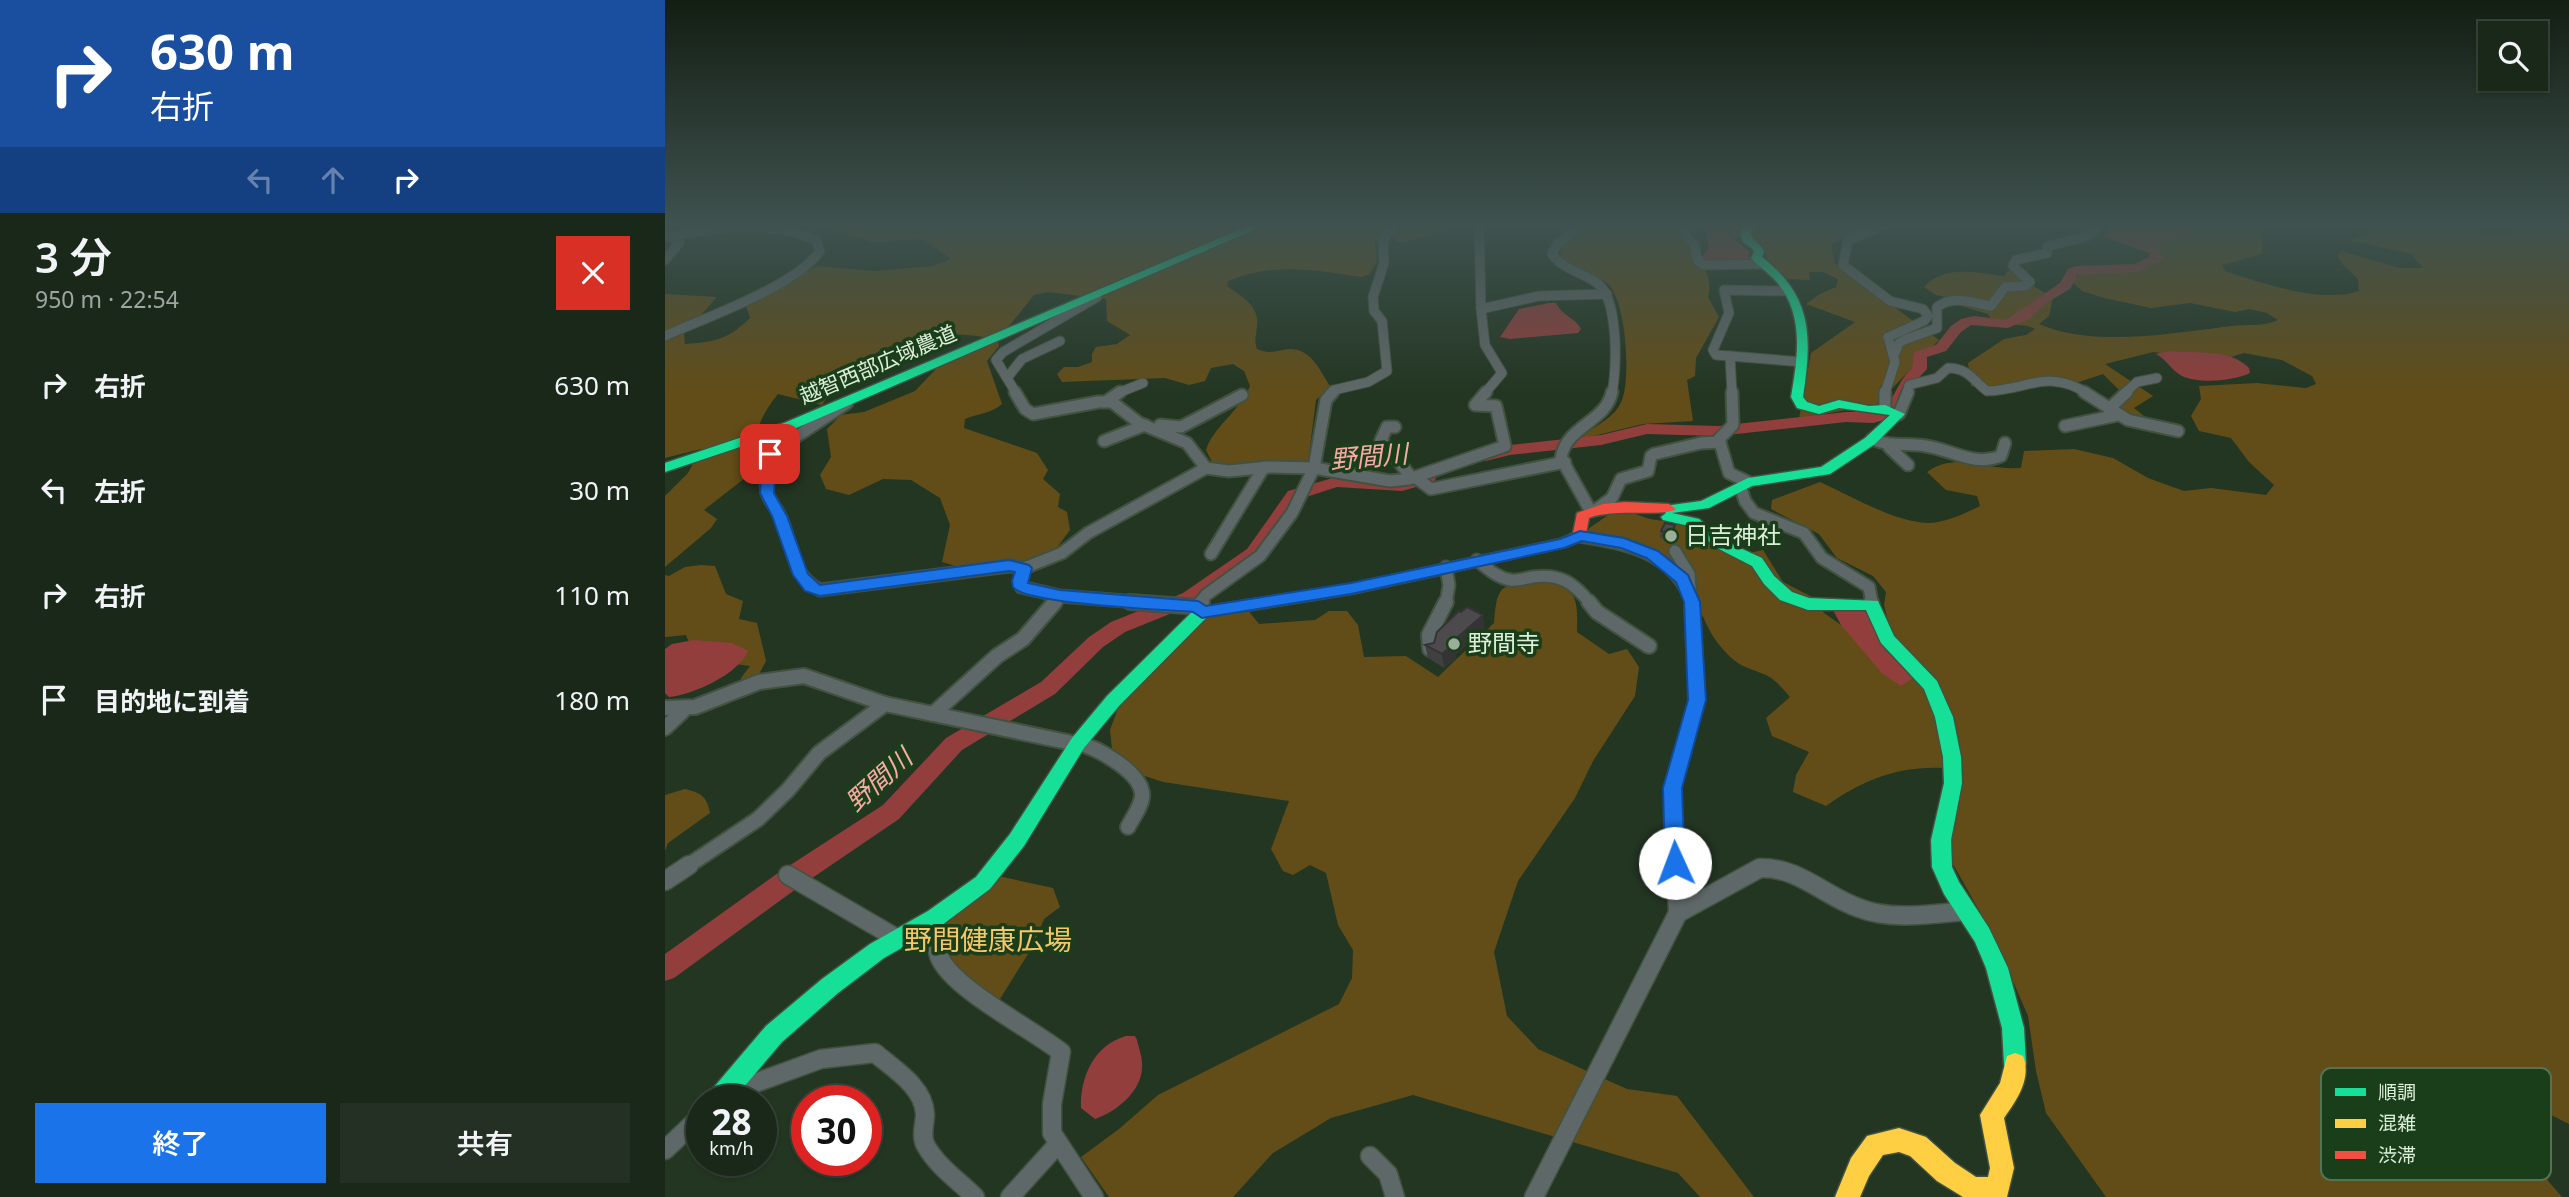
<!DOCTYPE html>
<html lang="ja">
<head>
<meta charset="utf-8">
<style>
	:root { --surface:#1a281a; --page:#233023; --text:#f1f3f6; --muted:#9fa6a2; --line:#384439; --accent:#1a73e8 }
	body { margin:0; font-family:"Noto Sans","Noto Sans JP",sans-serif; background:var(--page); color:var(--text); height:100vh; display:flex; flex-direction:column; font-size:26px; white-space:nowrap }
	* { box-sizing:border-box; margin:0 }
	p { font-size:23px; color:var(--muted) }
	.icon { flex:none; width:38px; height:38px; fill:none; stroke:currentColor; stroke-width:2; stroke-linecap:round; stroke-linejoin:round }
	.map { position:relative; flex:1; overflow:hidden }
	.drawer { display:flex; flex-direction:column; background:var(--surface); width:665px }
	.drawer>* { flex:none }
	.guide { background:#1a4fa0; color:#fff; overflow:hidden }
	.buttons { position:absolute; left:1813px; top:21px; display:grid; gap:14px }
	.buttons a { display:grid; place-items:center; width:70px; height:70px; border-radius:0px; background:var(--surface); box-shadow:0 2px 5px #0004,0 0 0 2px var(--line); font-size:35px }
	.speed { position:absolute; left:21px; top:1085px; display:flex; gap:14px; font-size:35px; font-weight:700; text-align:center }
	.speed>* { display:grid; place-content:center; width:91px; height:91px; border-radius:50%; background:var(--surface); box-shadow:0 2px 5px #0004,0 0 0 2px var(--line); line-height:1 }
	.speed small { font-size:18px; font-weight:400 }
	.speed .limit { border:10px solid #d22; background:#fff; color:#111 }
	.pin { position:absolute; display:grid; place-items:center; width:60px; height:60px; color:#fff; margin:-30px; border-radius:14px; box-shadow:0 4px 10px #0006 }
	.me { position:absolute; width:77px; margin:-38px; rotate:358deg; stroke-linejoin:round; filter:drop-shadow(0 0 5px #0008) }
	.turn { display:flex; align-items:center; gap:24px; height:147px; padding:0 35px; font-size:32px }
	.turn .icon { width:91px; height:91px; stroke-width:2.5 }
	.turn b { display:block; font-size:49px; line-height:60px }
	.lanes { display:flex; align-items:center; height:66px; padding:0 35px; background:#0003; justify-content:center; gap:35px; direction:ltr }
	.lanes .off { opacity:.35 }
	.round { display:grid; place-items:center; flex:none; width:74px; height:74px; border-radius:0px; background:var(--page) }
	.overview { display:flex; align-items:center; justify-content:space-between; height:119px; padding:0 35px }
	h1 { font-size:42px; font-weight:600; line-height:52px }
	.action { display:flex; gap:14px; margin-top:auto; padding:14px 35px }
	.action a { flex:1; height:80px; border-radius:0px; background:var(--accent); color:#fff; font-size:28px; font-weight:600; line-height:80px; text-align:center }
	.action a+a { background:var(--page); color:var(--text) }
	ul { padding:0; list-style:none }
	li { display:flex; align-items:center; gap:21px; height:105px; padding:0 35px }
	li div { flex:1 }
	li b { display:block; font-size:26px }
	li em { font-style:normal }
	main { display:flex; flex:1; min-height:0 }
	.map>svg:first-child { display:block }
	.green { fill:#624d18 }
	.water { fill:#923e3c }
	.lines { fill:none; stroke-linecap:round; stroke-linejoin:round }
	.river { fill:#923e3c; fill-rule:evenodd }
	.street-far3-casing { stroke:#425241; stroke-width:11 }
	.street-far2-casing { stroke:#425241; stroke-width:15 }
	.street-far1-casing { stroke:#425241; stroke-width:18 }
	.street-casing { stroke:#425241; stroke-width:21 }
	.fast-casing { stroke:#425241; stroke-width:3 }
	.slow-casing { stroke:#425241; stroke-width:3 }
	.jam-casing { stroke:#425241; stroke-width:3 }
	.street-far3 { stroke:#5f6868; stroke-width:9 }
	.street-far2 { stroke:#5f6868; stroke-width:11 }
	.street-far1 { stroke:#5f6868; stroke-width:14 }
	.street { stroke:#5f6868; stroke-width:18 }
	.fast { fill:#16e098; fill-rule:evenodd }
	.slow { fill:#ffcf43; fill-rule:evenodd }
	.jam { fill:#f24e42; fill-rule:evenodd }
	.wall { fill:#414041 }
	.shaded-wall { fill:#353435 }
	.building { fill:#4c4a4c; stroke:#353435; stroke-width:2 }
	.route { fill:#1a73e8; stroke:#114b97; stroke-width:2 }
	.poi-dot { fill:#9bae99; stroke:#1b3e1a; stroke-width:2.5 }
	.labels { text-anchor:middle; stroke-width:7; stroke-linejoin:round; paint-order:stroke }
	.far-street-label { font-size:21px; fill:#dbefd9; stroke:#1b3e1a }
	.poi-label { font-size:24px; fill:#dbefd9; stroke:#1b3e1a; text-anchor:start }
	.water-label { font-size:26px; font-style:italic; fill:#f8aaa6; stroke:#1b3e1a }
	.near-park-label { font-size:28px; fill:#f6c769; stroke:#1b3e1a }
	.key { fill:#1b3e1a; stroke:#557353; stroke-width:2 }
	.key-label { font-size:19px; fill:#dbefd9 }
</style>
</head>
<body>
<main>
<section class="drawer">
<div class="guide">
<div class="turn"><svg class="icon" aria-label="right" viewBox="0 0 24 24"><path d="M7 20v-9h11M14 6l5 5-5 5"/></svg><div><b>630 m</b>右折</div></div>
<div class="lanes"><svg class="icon off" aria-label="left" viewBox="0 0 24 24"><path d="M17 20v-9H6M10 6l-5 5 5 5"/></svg><svg class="icon off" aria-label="ahead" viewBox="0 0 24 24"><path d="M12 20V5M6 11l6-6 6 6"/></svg><svg class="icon" aria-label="right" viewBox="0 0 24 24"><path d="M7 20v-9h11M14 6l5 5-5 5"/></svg></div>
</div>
<div class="overview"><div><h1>3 分</h1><p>950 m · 22:54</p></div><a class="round" style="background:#d93025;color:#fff"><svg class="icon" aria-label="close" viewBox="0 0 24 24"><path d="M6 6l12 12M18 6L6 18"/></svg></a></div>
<ul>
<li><svg class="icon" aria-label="right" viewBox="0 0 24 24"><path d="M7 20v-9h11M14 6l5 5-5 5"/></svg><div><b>右折</b></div><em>630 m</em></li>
<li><svg class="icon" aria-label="left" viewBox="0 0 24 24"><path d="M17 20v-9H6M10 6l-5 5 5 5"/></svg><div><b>左折</b></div><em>30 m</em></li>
<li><svg class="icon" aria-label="right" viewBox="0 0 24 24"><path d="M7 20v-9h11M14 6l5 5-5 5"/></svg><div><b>右折</b></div><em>110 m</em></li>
<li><svg class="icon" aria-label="arrive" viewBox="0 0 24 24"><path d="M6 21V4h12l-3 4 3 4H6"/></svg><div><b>目的地に到着</b></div><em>180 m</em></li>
</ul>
<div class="action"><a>終了</a><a>共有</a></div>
</section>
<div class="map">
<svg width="1904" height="1197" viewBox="0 0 1904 1197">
	<rect width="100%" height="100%" fill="#233622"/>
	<g class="green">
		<path d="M146 225H798L741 242H732L727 237 710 241 712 261 705 274 697 277C651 270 608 262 563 281L562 286C576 296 595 306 592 326 591 336 589 341 592 349 606 355 612 350 625 349 647 349 655 371 665 386L651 400 643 463 607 461 566 466 547 462 541 450C548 427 574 412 585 386L579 371 568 364 546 368 540 381 524 385 500 378 397 382 392 374 399 367H413L427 362V354L431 347 452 344 465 335 442 321 441 299 383 292 369 295 333 340 334 346 322 361 337 404C327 413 312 414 300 419L299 428 372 453 383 470 378 479 395 494 393 507 402 512 405 530 391 549 362 561 343 559 294 567 277 562 285 525 275 498 246 480 218 479 184 495 161 489 155 475 166 457 162 429 176 415 199 412 250 391 272 368 320 347 318 337C250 326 195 348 157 405L113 394C87 426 92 441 80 478L39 510 52 519 46 528 0 567V496L23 473 36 449 0 458V294L52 297 19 334 20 344C51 342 63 339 85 318L80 302 152 266 209 271 268 266 286 259 258 239 207 242Z"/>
		<path d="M924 225H1004C1023 242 1051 270 1043 297L1054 317 1031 358 1030 376 1022 380 1028 421 978 424 920 438 917 436C930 426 951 417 957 400 966 378 961 300 943 284 931 274 913 267 899 260L895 253 897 246Z"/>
		<polygon points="1073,225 1132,225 1133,228 1176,225 1200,229 1182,235 1166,245 1170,263 1274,340 1212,404 1134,419 1146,353 1190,322 1141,304 1155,294 1171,287 1173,279 1158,272 1144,272 1145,280 1122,279 1104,262 1097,245 1070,230"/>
		<path d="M1515 225H1598L1597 254 1557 265 1560 271C1596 283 1657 304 1694 291L1693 279 1678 265 1672 255 1676 251 1735 268H1758L1746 254 1686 240 1704 233 1701 225H1800C1816 241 1837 236 1856 230L1855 225H1904V1124L1852 1098 1821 1109 1897 1197H1441L1381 1113 1371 1071 1363 1016 1328 935 1284 857 1285 833 1295 796 1278 768C1232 766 1198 780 1161 806L1128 792 1131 775 1144 752 1107 736 1101 718 1125 697C1119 690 1110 679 1101 675 1079 666 1073 667 1056 647 1035 623 1031 585 1007 564 992 551 972 543 953 538 942 535 932 536 923 529L949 511 964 512 985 519 1023 525 1067 557 1098 550 1118 582 1147 597 1159 613 1176 625 1208 632 1223 621 1219 605 1221 592 1208 576 1172 558 1154 534 1106 509 1107 500 1155 482C1189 497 1226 521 1263 523 1280 523 1301 513 1315 506L1312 496 1281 490 1262 472C1291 451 1320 471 1356 468L1359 451 1409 449 1448 458 1483 478 1519 491 1546 488 1601 495 1609 485 1584 462 1566 438 1534 431 1526 416 1536 399 1534 386 1592 383 1641 388 1651 384 1647 376 1617 360 1579 353 1556 360 1488 352 1440 364 1488 396 1469 408 1484 420 1466 424 1435 410 1455 391 1438 374 1408 384 1360 381 1333 390 1306 386 1303 363 1339 339 1361 335 1370 329C1358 322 1342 327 1327 321L1323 314 1296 306V300L1271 295 1259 287C1279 264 1312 273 1339 276L1346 267 1366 285 1388 297 1384 316 1374 324C1428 348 1509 333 1566 326 1583 324 1598 327 1613 320L1602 313 1585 309 1570 312 1525 303 1486 308 1439 298 1417 291 1407 282 1418 272 1466 270 1486 257 1480 247Z"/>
		<polygon points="36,565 50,566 61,594 78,601 74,619 92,623 101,661 94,674 77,682 76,678 85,666 63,663 27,650 21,635 0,637 0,575 4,576 20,567"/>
		<path d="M875 579C912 588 913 596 912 632L944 654 962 649 974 667 970 696 928 761 910 798 853 881 829 952 842 1016 873 1049 962 1089 1012 1096 1089 1197H1035L1013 1173 748 1095 666 1118 608 1153 568 1197H444L416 1157 454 1129 493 1095 674 1004 687 978 688 950 673 925 661 873 645 865 628 875 618 871 606 849 624 801 498 782 459 769 447 749 445 730 456 700 541 616 582 609 594 624 650 620 664 611H682L693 625 699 657 741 656 773 677 829 623C832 581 837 586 875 579Z"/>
		<path d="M20 789C36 793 42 796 45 813L3 843 0 851V795Z"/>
		<polygon points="333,876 388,888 395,907 379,919 368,946 335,999 317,993 279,956 277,927 283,916"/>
	</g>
	<g class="water">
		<polygon points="1074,225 1076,235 1069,239 1085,252 1083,256 1088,262 1039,262 1036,258 1044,247 1040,227 1047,226 1055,230"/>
		<polygon points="1446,225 1526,225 1534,232 1526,238 1503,240 1482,252 1439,237"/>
		<path d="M884 303H891C897 316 910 317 916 329L913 333 845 339 835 337 854 309Z"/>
		<path d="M1504 351C1531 354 1565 348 1584 368L1585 373C1568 381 1534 384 1517 376 1507 371 1501 359 1491 354Z"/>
		<polygon points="1168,610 1200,610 1251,676 1236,686 1217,673 1176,625"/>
		<path d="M29 640 67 643 83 651C74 674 27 695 4 697L0 693V649L7 644Z"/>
		<path d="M461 1036H470L472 1040C474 1049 478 1059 477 1068 476 1092 451 1112 430 1119L416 1108C415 1077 429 1045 461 1036Z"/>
	</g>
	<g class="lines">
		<g class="river">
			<path d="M1485 225H1502L1483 234 1498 257 1497 260 1473 272 1413 275 1405 289 1381 303 1364 319 1343 328 1306 325 1296 332 1281 351 1262 357V369L1248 384 1236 410 1227 418 1208 423 1181 422 1053 436 982 434 936 445 845 455 821 461 813 456 815 452 845 445 936 435 982 424 1053 426 1181 412H1216C1230 399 1232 382 1247 368L1249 352 1271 345 1286 326 1296 319 1309 316 1341 320 1395 283 1403 269 1411 266 1470 264 1485 256 1470 233Z"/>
			<polygon points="763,473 769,474 771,478 769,482 737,491 672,487 635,499 596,557 532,603 460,632 438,647 390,694 297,750 234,819 131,889 9,978 0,981 0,954 113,873 218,805 281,738 376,682 424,637 446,622 518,593 582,549 623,491 671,477 736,481"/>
		</g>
		<defs>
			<g id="street-far3">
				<polyline points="814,225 816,309 820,345 837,373 820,393"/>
				<path d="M916 225 892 245 887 254C899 270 917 272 932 283 954 299 952 369 947 393"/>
				<polyline points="1011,225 1029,244 1033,261 1039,265 1098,264"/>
				<polyline points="1219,225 1183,240 1178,265 1225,301 1258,309 1263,316 1259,321 1223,337 1230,362 1220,393"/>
				<path d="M0 237C50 228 103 218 151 240L155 251C130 287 41 317 0 336"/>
				<polyline points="0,260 14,243 6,236"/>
				<polyline points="816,309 874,296 942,294"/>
				<path d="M1230 353 1234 343 1239 340 1272 328V307C1289 294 1307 303 1326 306L1340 287 1360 286 1365 282 1348 266 1351 260 1382 253 1383 246 1424 236 1434 225"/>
				<polyline points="1065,356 1051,355 1048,350 1064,313 1059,290 1121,291"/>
				<polyline points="342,378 357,359 395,341"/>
				<polyline points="351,393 331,360 338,352 432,297"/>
				<polyline points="453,393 478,383"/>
				<polyline points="666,393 669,390 703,382 722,371 717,321 709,311 708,297 719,263 718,241 728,225"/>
				<polyline points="1067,393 1065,356 1138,362"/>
				<path d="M1242 393 1244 385 1272 378 1283 368C1303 368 1308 380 1322 391 1362 390 1382 368 1422 393"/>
				<polyline points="1460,393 1472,382 1492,378"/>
			</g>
			<g id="street-far2">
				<polyline points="350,392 360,409 368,414 433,402 447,402 474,423 522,443 541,468 564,471 604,467 649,468 725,481 744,479 840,446 831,406 810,405 821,392"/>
				<polyline points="1067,392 1068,425 1054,439 1064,473 1083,482"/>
				<polyline points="1419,392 1463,420 1513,431"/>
				<polyline points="442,401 455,392"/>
				<path d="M182 403 105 454C103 466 99 479 102 492 104 501 111 507 115 516 128 542 125 576 155 590L344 566 359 568 397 553 423 533 541 468"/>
				<polyline points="1220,409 1220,392"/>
				<polyline points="1448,412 1447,406 1462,392"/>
				<polyline points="1234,414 1243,392"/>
				<polyline points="495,425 516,427 577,395"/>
				<polyline points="1400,426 1453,415"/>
				<polyline points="730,427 722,427 716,440 747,478"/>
				<path d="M1207 439C1225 447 1242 443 1261 446 1288 450 1309 467 1336 456L1340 443"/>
				<polyline points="439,441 480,425"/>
				<polyline points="1224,447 1243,465"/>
				<polyline points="750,477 766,489 900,462"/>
				<polyline points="1076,488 1080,501 1089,513 1139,533 1157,558 1204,587 1207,603"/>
				<polyline points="932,509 947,498 956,479 983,471 986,456 989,454 1036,443 1055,442"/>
				<path d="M925 510 896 458C901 426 941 422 947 392"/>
				<path d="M915 536C962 544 1010 552 1027 603"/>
				<polyline points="1010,551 1024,574 1025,588"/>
				<polyline points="546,554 599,467"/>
				<path d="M812 560C822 568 832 578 846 580 852 581 861 578 868 577 895 573 909 583 925 603"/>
				<polyline points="359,568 354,581 356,587 395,596 487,603"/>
				<polyline points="389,603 395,596"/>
				<polyline points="535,603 541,595 595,556 627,513 649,468 661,400 668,392"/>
				<polyline points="781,603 784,585 781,567"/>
			</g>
			<g id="street-far1">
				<polyline points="465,602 533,607"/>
				<polyline points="924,602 932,612 984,646"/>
				<polyline points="1206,602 1207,605"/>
				<polyline points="533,607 537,602"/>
				<polyline points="765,649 764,635 781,602"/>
				<polyline points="0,708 30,707 94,682 139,676 220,704 412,744"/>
				<polyline points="268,714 332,656 358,639 390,602"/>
				<polyline points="0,728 17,712"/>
				<path d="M413 743C432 748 473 770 477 792 479 803 468 817 463 827"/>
				<polyline points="21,867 93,819 123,790 154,753 220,704"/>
				<polyline points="1011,867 1007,788 1032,700 1027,602"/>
			</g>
			<g id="street">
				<polyline points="123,875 233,939"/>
				<polyline points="0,881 24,865"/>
				<path d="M1013 913 1095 868C1134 867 1159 896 1194 908 1227 921 1266 914 1301 911"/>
				<path d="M270 918C271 930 270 944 274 956 286 988 367 1029 396 1052L387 1104V1133L429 1197"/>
				<path d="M68 1091 156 1059 210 1053C229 1069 259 1087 260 1114 260 1125 255 1136 261 1146 272 1166 294 1181 310 1197"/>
				<polyline points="0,1150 37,1115"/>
				<polyline points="705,1156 723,1174 730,1197"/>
				<polyline points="345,1197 393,1144"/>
				<polyline points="869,1197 1013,913 1011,865"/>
			</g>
			<g id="fast">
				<polygon points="586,225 600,225 129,429 0,472 0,463 119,423"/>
				<path d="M1080 225H1090L1085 233C1088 242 1096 243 1099 252L1097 257C1148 297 1147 337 1138 397L1142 402 1154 406 1174 400 1204 406 1220 405 1240 414 1210 444 1165 474 1087 486 1044 508 1007 513 1034 519 1062 542 1097 558 1109 576 1127 592 1144 598 1213 601 1229 636 1272 681 1288 717 1296 757 1297 783 1286 840 1287 867 1294 882 1324 928 1343 968 1359 1028 1361 1064 1358 1072 1350 1075 1342 1072 1339 1064 1337 1028 1321 968 1310 942 1279 894 1267 867 1266 840 1279 783 1278 757 1270 717 1259 689 1216 643 1201 610H1143L1115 600 1099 584 1087 566 1052 548 1024 526 998 520 996 517 1001 513 997 509 999 506 1036 501 1083 478 1156 467 1200 438 1225 415 1174 408 1154 414 1132 408 1126 397C1132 361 1139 321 1117 289 1109 276 1096 269 1086 258L1089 252 1087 248 1078 242 1075 233Z"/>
				<polygon points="778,564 786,569 783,573 686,594 542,617 454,706 419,748 359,846 325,889 277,925 219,958 173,993 117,1042 67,1101 40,1101 44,1093 101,1026 157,979 205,944 263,911 311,877 345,834 407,738 442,696 531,608 686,584"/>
			</g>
			<path id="slow" d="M1350 1053 1358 1056C1367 1078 1352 1100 1339 1118L1349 1168 1342 1197H1298L1272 1181 1245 1156 1234 1152 1218 1155 1204 1176 1195 1197H1170L1186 1158 1202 1136 1234 1128 1261 1137 1290 1163 1311 1177H1323L1325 1168 1315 1115 1335 1083 1342 1056Z"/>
			<path id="jam" d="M960 502 1004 504 1011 509C1003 517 947 508 924 518L920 539 904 546 778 574 770 569 778 564 895 539 908 533 912 513 938 504Z"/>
		</defs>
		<use href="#street-far3" class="street-far3-casing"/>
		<use href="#street-far2" class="street-far2-casing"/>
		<use href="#street-far1" class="street-far1-casing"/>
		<use href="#street" class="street-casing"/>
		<use href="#fast" class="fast-casing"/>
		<use href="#slow" class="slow-casing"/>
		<use href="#jam" class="jam-casing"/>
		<use href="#street-far3" class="street-far3"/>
		<use href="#street-far2" class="street-far2"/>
		<use href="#street-far1" class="street-far1"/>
		<use href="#street" class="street"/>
		<use href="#fast" class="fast"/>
		<use href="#slow" class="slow"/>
		<use href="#jam" class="jam"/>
	</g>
	<g class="wall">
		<polygon points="996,531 1010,532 1006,540 995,538"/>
		<polygon points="820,629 790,655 791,658 779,668 763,658 760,645"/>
	</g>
	<g class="shaded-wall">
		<polygon points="1010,525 1010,532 1006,540 1006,533"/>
		<polygon points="818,615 820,629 790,655 791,658 779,668 777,654 786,643"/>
	</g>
	<g class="building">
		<polygon points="1000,523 1010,525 1006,533 996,531"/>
		<polygon points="802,607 818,615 786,643 788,645 777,654 760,645 769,643 772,632 794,611 796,612"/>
	</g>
	<linearGradient id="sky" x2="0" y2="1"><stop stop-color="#131e13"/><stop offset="0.57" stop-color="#3f524f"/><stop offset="1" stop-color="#3f524f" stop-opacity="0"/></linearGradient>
	<rect width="1904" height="393" fill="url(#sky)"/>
	<path class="route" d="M105 450 112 454 109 493 122 516 143 574 155 585 344 560 364 565 367 568 363 583 395 590 533 601 541 606 686 583 895 539 915 531 959 538 993 551 1023 575 1035 602 1041 700 1017 788 1020 863 1018 869 1010 872 1003 869 1000 863 998 788 1023 700 1019 602 1011 582 982 558 956 548 917 541 899 548 686 594 537 618 528 612C500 610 361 604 348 587L347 581 350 572 344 571 155 596 140 591 128 575 107 516 95 493 98 454Z"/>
	<g class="poi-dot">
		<circle cx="1006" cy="536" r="7"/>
		<circle cx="789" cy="644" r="7"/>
	</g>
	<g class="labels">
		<g class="far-street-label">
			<text transform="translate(213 365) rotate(-23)" y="7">越智西部広域農道</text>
		</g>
		<g class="poi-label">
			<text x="1020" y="544">日吉神社</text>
			<text x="803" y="652">野間寺</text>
		</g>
		<g class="water-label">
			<text transform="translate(704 457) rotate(-5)" y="9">野間川</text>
			<text transform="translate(214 780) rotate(-42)" y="9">野間川</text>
		</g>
		<g class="near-park-label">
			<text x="323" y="950">野間健康広場</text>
		</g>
	</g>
	<rect x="1656" y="1068" width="230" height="112" rx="10" class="key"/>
	<rect x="1670" y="1088" width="31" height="8" fill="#16e098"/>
	<rect x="1670" y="1119" width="31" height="9" fill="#ffcf43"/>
	<rect x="1670" y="1151" width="31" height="8" fill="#f24e42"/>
	<g class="key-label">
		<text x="1713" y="1099">順調</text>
		<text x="1713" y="1130">混雑</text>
		<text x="1713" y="1162">渋滞</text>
	</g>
</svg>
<div class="buttons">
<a><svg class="icon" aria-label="search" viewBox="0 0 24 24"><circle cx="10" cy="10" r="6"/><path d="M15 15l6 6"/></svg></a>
</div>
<div class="speed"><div>28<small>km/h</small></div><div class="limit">30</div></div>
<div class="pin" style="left:105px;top:454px;background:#d93025"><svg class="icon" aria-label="arrive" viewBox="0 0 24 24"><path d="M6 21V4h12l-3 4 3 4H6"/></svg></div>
<svg class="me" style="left:1010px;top:863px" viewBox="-20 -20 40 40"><circle r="19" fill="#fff"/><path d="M0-13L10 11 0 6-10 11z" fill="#1a73e8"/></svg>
</div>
</main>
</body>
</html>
